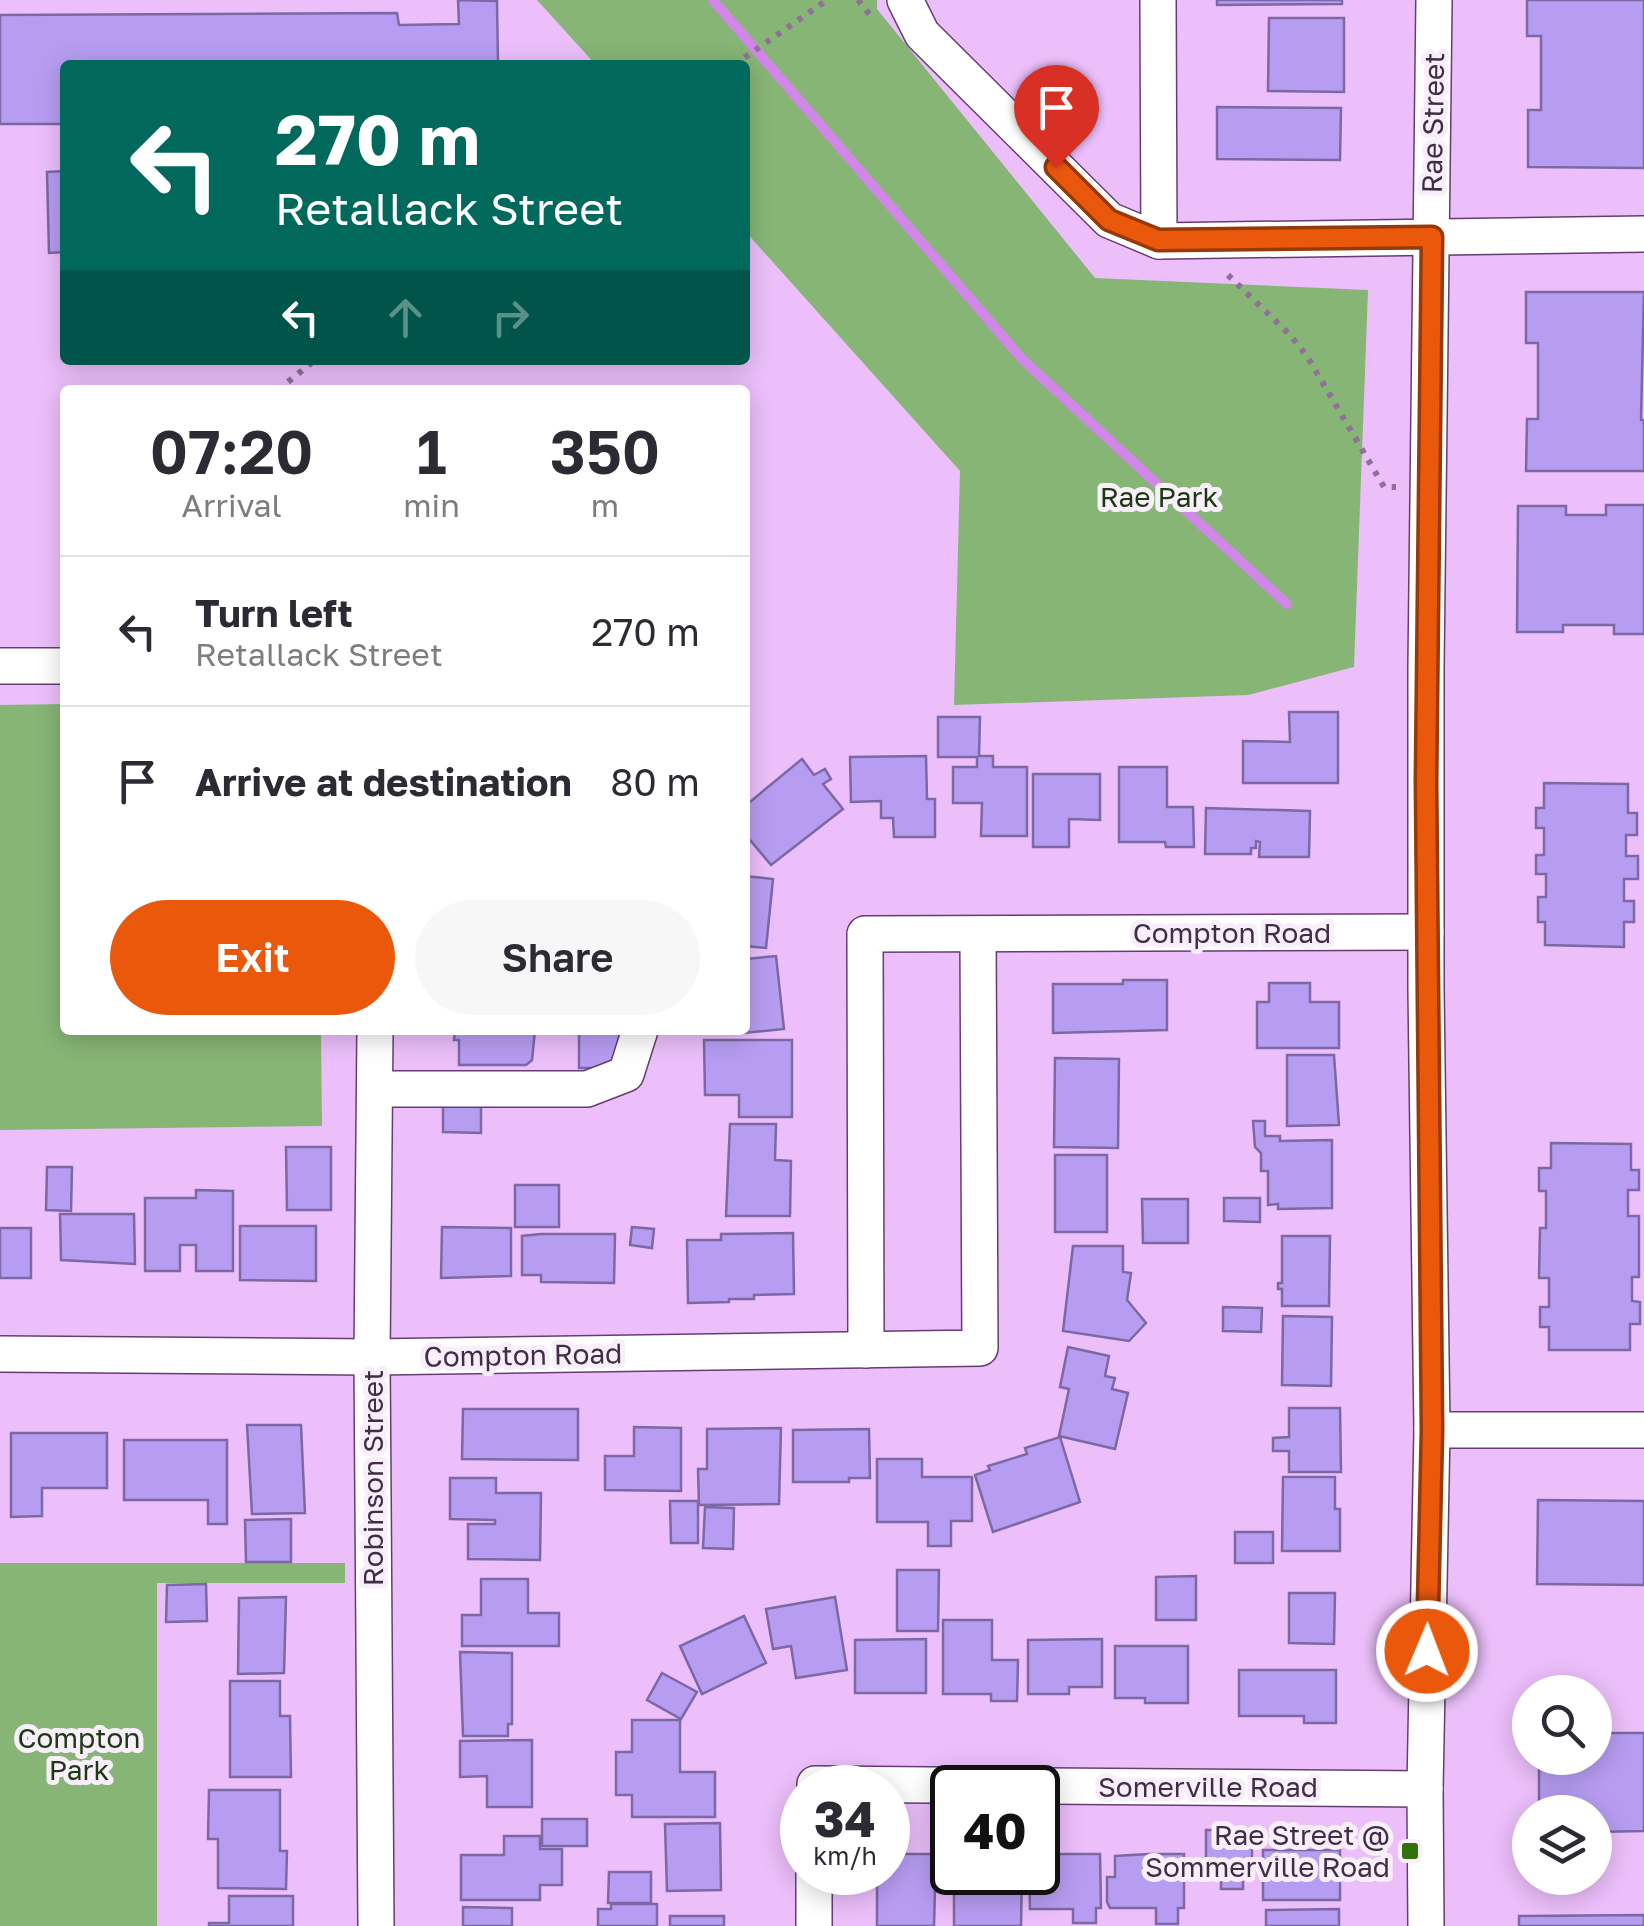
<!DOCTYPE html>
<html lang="en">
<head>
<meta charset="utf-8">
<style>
	:root { --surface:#fff; --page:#f7f7f7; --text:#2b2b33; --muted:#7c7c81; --line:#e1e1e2; --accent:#ea580c }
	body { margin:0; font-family:"Golos Text",sans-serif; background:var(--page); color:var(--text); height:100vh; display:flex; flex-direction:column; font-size:38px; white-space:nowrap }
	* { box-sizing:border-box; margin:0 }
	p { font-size:32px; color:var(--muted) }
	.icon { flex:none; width:55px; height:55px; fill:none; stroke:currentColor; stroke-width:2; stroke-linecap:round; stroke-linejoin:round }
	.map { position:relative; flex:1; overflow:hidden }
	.details { position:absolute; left:60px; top:385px; width:690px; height:650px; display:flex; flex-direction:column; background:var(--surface); border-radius:10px; box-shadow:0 5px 25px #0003 }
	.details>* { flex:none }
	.guide { position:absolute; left:60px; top:60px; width:690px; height:305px; border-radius:10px; box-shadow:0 5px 25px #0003; background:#00695c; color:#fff; overflow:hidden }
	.fabs { position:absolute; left:1512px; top:1675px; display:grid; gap:20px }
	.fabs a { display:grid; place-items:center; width:100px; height:100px; border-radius:50%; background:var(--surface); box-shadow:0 5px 25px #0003; font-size:50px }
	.speed { position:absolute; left:780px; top:1765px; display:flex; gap:20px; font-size:50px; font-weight:700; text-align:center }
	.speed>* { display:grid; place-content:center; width:130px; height:130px; border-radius:50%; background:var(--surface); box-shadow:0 5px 25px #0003; line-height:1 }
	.speed small { font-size:25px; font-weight:400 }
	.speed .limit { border:5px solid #111; border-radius:15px; background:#fff; color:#111 }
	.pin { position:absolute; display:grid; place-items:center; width:85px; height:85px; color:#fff; margin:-102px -42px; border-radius:50% 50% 50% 0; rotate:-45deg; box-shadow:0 0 10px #0007 }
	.pin .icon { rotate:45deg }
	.me { position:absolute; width:110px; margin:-55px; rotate:1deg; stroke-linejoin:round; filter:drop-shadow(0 0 8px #0008) }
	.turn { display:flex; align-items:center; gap:35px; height:210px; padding:0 50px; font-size:45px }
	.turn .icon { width:130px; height:130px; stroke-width:2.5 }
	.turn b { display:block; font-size:70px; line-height:85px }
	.lanes { display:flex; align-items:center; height:95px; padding:0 50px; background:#0003; justify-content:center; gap:50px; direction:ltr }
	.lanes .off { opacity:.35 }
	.eta { display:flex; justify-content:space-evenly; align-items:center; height:170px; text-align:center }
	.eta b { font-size:60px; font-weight:600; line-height:70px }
	.button { display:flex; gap:20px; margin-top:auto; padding:20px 50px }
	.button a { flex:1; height:115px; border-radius:60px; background:var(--accent); color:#fff; font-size:40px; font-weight:600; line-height:115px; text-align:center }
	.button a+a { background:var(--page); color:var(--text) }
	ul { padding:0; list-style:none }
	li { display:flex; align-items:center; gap:30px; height:150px; padding:0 50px; border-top:2px solid var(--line) }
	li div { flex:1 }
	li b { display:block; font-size:38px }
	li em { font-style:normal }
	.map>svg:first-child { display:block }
	.green { fill:#87b576 }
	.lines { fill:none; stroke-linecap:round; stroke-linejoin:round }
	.stream { stroke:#d087e7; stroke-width:10 }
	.building { fill:#b79df2; stroke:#7b68a5; stroke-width:2.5 }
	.minor-casing { stroke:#653e71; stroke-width:38 }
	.path { stroke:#8f7099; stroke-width:6; stroke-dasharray:5 8; stroke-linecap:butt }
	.minor { stroke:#fff; stroke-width:35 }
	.route-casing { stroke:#983908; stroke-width:25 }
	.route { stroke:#ea580c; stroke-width:18 }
	.poi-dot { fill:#31720c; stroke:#f8effb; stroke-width:4 }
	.labels { text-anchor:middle; stroke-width:10; stroke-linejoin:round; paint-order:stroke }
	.street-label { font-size:28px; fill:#402e46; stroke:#f8effb }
	.park-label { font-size:28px; fill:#1d3911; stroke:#f8effb }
	.poi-label { font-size:28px; fill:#402e46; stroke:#f8effb; text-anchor:end }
</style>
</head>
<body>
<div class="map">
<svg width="1644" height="1926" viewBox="0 0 1644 1926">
	<rect width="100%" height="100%" fill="#ecbffb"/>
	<g class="green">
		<polygon points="537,0 877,0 877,9 1095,278 1368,290 1354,667 1248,695 954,705 960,471 745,231 745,65 596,65"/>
		<polygon points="65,704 65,1030 321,1030 322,1126 0,1130 0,705"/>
		<polygon points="0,1563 345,1563 345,1583 157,1583 157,1926 0,1926"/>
	</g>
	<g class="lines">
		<polyline class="stream" points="713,0 1023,360 1287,604"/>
	</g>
	<g class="building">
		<polygon points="458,0 497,1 498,65 65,65 65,124 0,124 0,15 397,13 399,25 459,24"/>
		<polygon points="1217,0 1342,0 1342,4 1217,5"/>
		<polygon points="1527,0 1644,0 1644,168 1528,167 1528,110 1541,110 1541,36 1527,36"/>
		<polygon points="1269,18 1344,18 1344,92 1268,91"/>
		<polygon points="1217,107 1341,108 1340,160 1217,159"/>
		<polygon points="65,171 65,252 49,253 47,172"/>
		<polygon points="1526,292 1644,292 1641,420 1644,420 1644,471 1526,471 1527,419 1538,419 1538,343 1526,343"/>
		<polygon points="1606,505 1644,505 1644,634 1614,634 1614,625 1563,625 1563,632 1517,632 1518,506 1566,506 1566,515 1606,515"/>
		<polygon points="1289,712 1338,712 1338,783 1243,783 1243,741 1290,742"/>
		<polygon points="938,717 980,717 979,756 993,756 993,767 1027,767 1027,836 981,836 982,803 953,803 953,767 977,767 977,757 938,757"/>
		<polygon points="926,756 927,799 935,799 935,837 894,837 893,818 881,818 881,801 851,802 850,757"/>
		<polygon points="802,759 814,775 825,769 831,779 823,784 843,809 771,865 745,834 745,806"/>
		<polygon points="1119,767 1167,767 1167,807 1193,807 1194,847 1166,847 1165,842 1119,842"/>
		<polygon points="1033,774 1100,774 1100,820 1069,819 1069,847 1033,847"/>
		<polygon points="1544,783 1628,784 1628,813 1637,813 1637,835 1626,835 1626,856 1638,856 1638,879 1624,879 1624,901 1634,901 1634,922 1624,922 1624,947 1545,945 1545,922 1538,922 1538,897 1546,897 1546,874 1536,874 1536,855 1544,855 1544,828 1536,828 1536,808 1544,808"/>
		<polygon points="1206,808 1310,811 1309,857 1259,857 1260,842 1256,841 1256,848 1251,848 1251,854 1205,854"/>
		<polygon points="745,876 773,879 766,948 745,946"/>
		<polygon points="745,955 745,959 776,956 784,1029 733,1034 732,1030 745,1030"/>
		<polygon points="1123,980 1167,980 1167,1030 1053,1033 1053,984 1123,984"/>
		<polygon points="1269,983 1310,983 1310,1002 1339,1002 1339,1048 1257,1048 1257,1002 1269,1002"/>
		<polygon points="455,1030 535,1030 532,1060 526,1065 459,1065 459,1040 454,1040"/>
		<rect x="579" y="1030" width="44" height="38"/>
		<polygon points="704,1040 792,1040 792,1117 739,1117 739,1095 705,1095"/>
		<polygon points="1287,1055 1334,1055 1339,1125 1287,1126"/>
		<polygon points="1055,1058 1119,1059 1118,1148 1054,1147"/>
		<polygon points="443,1106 481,1107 481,1133 443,1132"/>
		<polygon points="1253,1121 1265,1121 1265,1136 1280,1136 1280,1141 1332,1140 1332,1208 1278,1209 1278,1204 1268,1205 1268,1171 1261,1171 1261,1153 1255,1147"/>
		<polygon points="730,1124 776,1124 775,1160 791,1161 790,1216 726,1216"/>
		<polygon points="1551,1143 1631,1144 1631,1170 1639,1170 1639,1190 1628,1190 1628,1216 1639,1216 1639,1277 1632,1277 1632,1301 1640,1302 1640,1324 1630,1324 1630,1350 1549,1350 1549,1327 1540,1327 1540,1307 1549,1307 1549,1278 1539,1278 1540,1228 1546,1228 1546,1191 1539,1191 1539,1168 1551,1168"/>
		<polygon points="286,1147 331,1147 331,1210 287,1210"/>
		<rect x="1055" y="1155" width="52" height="77"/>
		<polygon points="47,1167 72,1167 71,1211 46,1210"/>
		<rect x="515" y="1185" width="44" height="42"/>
		<polygon points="196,1190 233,1191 233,1271 196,1271 196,1245 180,1245 180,1271 145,1271 145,1198 196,1198"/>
		<polygon points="1224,1198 1260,1198 1260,1222 1224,1221"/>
		<polygon points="1142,1199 1188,1199 1188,1243 1143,1243"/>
		<polygon points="60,1214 134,1214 135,1264 61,1260"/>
		<polygon points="240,1226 316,1226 316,1281 240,1280"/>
		<polygon points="442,1227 511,1228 511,1276 441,1278"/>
		<polygon points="632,1227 654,1229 652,1248 630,1245"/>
		<rect x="0" y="1228" width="31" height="50"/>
		<polygon points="793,1233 794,1294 754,1295 754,1299 729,1299 729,1302 688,1303 687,1240 721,1240 721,1234"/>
		<polygon points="541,1234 615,1234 614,1283 541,1282 541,1275 522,1275 522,1236"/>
		<polygon points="1282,1236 1330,1236 1329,1306 1282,1306 1282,1289 1278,1289 1278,1283 1282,1283"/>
		<polygon points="1073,1246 1123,1246 1123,1272 1131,1273 1127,1300 1146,1323 1129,1341 1063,1331"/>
		<polygon points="1223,1307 1262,1308 1261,1332 1223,1331"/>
		<polygon points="1283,1316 1332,1317 1331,1386 1282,1385"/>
		<polygon points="1068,1347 1109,1356 1105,1376 1115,1378 1112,1389 1128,1393 1115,1449 1059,1436 1069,1389 1060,1387"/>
		<polygon points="1289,1408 1340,1408 1341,1472 1289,1472 1289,1451 1273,1451 1273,1438 1289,1437"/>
		<polygon points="463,1409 578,1409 578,1460 462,1459"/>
		<polygon points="247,1425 301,1425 305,1513 252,1514"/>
		<polygon points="634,1427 681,1428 681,1491 605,1490 605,1456 634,1456"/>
		<polygon points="781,1428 779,1504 699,1505 698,1469 707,1469 707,1429"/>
		<polygon points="869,1429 870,1478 849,1478 849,1482 793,1482 793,1430"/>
		<polygon points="11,1433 107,1433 107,1488 42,1488 42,1516 11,1517"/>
		<polygon points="1060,1437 1080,1502 993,1532 975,1475 990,1470 988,1466 1027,1454 1025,1448"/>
		<polygon points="124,1440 227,1440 227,1524 208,1524 208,1500 124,1500"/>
		<polygon points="877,1459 922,1459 922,1477 972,1477 972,1521 951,1521 951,1546 928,1546 928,1522 877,1522"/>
		<polygon points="1283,1477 1335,1477 1335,1509 1340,1509 1340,1551 1282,1551"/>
		<polygon points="450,1478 496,1478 496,1493 541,1493 540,1560 468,1559 468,1524 495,1524 495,1520 450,1519"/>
		<polygon points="1538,1500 1644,1501 1644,1585 1537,1584"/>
		<polygon points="670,1501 698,1501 698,1543 671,1543"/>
		<polygon points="705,1507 734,1508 733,1549 703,1548"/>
		<polygon points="291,1519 291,1562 246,1562 245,1520"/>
		<rect x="1235" y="1532" width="38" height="31"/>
		<polygon points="897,1570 939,1570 938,1631 897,1631"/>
		<polygon points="1196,1576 1196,1620 1156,1620 1156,1577"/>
		<polygon points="481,1579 528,1579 528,1613 559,1613 559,1646 462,1646 462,1615 481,1615"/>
		<polygon points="206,1584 207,1621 166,1622 167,1585"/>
		<polygon points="1289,1593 1335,1593 1334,1644 1289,1643"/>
		<polygon points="286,1597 284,1673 238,1674 239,1598"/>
		<polygon points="835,1597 847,1670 796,1678 791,1646 773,1649 766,1609"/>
		<polygon points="744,1616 766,1663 702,1694 680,1646"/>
		<polygon points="943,1620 992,1620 992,1660 1018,1660 1017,1701 991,1701 991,1694 943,1694"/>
		<polygon points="926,1639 926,1693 855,1693 855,1640"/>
		<polygon points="1102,1639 1102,1687 1069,1687 1069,1694 1028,1694 1028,1640"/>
		<polygon points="1115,1646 1188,1646 1188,1703 1145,1703 1145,1698 1115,1698"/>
		<polygon points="460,1652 512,1653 512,1724 508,1724 508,1736 463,1736"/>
		<polygon points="1239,1670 1336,1670 1336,1723 1304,1723 1304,1716 1239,1716"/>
		<polygon points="662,1673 697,1692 681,1719 647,1700"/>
		<polygon points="230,1681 280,1681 280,1716 290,1716 291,1777 230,1777"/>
		<polygon points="632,1720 680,1720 680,1772 715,1772 715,1817 632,1817 632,1795 616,1795 616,1752 632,1752"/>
		<polygon points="1595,1733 1644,1733 1644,1831 1595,1832 1595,1812 1539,1812 1539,1758 1595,1758"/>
		<polygon points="532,1740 532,1807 487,1807 487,1776 460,1777 460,1741"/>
		<polygon points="209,1790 280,1790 280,1851 287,1851 286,1889 218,1888 218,1839 208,1839"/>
		<rect x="542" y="1819" width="45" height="27"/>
		<polygon points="720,1823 721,1890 667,1891 665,1824"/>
		<polygon points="1206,1830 1252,1830 1252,1875 1243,1875 1243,1889 1221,1889 1221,1875 1206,1875"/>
		<polygon points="504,1836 540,1836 540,1849 562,1849 562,1885 540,1885 540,1900 461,1900 461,1855 504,1855"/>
		<rect x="1263" y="1850" width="77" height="50"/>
		<polygon points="888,1854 936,1854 934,1926 877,1926 877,1872 888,1872"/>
		<polygon points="1061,1854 1100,1854 1101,1908 1096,1908 1096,1923 1073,1923 1073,1909 1030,1909 1029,1872 1038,1872 1038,1857"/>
		<polygon points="1149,1854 1184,1854 1184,1908 1178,1908 1178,1924 1156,1924 1156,1908 1110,1908 1107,1902 1107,1877 1115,1877 1115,1856"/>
		<polygon points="609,1872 651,1872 651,1903 608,1903"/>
		<polygon points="985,1872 1022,1872 1021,1926 954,1926 954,1882 985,1882"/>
		<polygon points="229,1896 293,1896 293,1926 209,1926 209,1923 229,1923"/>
		<polygon points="611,1904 657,1904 657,1926 598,1926 598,1909 611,1909"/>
		<polygon points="463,1907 512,1908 512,1926 463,1926"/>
		<polygon points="1339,1909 1339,1926 1266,1926 1266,1910"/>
		<polygon points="1644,1915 1644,1926 1519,1926 1519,1916"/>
		<rect x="670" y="1916" width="54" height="10"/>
	</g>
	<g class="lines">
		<defs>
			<g id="minor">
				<polyline points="905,0 922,34 1109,220 1159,241 1644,234"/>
				<polyline points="1158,0 1159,241"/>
				<polyline points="0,666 65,666"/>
				<polyline points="375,1030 372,1357 376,1926"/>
				<polyline points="376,1089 587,1089 626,1074 640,1030"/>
				<polyline points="866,1350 865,934 1426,932"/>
				<polyline points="0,1354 372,1357 980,1348 978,934"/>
				<polyline points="1432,1430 1644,1430"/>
				<polyline points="815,1788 815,1784 1425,1789"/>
				<polyline points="814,1926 814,1872"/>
				<polyline points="1426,1926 1425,1789 1432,1430 1426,989 1426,667 1434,0"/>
			</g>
		</defs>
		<use href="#minor" class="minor-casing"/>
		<g class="path">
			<polyline points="858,0 873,19"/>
			<polyline points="734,65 827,0"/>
			<polyline points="1228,275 1290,335 1307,356 1384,487 1396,487"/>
			<polyline points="278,390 315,360"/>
		</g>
		<use href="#minor" class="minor"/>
	</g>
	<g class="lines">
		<defs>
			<polyline id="route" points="1056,167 1109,220 1158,240 1432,237 1426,781 1432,1430 1427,1651"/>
		</defs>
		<use href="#route" class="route-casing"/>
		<use href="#route" class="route"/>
	</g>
	<rect class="poi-dot" x="1400" y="1841" width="20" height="20" rx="5"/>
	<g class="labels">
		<g class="street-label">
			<text transform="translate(1433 123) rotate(-89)" y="10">Rae Street</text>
			<text x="1232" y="943">Compton Road</text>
			<text transform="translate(523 1355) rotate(-1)" y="10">Compton Road</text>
			<text transform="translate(373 1478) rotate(-90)" y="10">Robinson Street</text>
			<text x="1208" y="1797">Somerville Road</text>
		</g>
		<g class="park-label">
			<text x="1159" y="507">Rae Park</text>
			<text x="79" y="1748">Compton<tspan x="79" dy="32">Park</tspan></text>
		</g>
		<g class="poi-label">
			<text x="1390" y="1845">Rae Street @<tspan x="1390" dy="32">Sommerville Road</tspan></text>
		</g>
	</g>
</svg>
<div class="fabs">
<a><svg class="icon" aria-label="search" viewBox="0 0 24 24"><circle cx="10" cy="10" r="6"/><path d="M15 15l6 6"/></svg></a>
<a><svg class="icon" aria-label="layers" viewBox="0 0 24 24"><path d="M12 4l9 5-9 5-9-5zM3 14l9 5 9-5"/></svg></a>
</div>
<div class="speed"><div>34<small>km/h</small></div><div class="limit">40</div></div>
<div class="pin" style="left:1056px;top:167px;background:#d93025"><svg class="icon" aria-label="arrive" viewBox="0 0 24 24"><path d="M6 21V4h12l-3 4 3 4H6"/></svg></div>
<svg class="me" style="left:1427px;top:1651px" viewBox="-20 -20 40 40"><circle r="17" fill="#ea580c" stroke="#fff" stroke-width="3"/><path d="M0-11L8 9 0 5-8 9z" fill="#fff"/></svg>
<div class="guide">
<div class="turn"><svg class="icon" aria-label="left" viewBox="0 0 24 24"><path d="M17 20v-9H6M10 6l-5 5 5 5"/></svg><div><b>270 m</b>Retallack Street</div></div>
<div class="lanes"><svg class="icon" aria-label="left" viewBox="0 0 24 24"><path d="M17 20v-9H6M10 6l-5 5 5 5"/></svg><svg class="icon off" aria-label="ahead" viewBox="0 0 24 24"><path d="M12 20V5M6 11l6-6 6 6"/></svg><svg class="icon off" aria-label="right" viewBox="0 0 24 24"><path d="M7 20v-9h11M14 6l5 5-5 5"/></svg></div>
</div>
<section class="details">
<div class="eta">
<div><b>07:20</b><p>Arrival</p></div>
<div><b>1</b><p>min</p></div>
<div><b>350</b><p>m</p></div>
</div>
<ul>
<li><svg class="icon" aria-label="left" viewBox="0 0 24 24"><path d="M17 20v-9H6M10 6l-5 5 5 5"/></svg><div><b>Turn left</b><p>Retallack Street</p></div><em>270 m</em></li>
<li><svg class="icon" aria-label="arrive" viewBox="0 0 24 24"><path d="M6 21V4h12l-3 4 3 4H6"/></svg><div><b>Arrive at destination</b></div><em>80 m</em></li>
</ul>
<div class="button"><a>Exit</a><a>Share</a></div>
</section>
</div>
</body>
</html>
